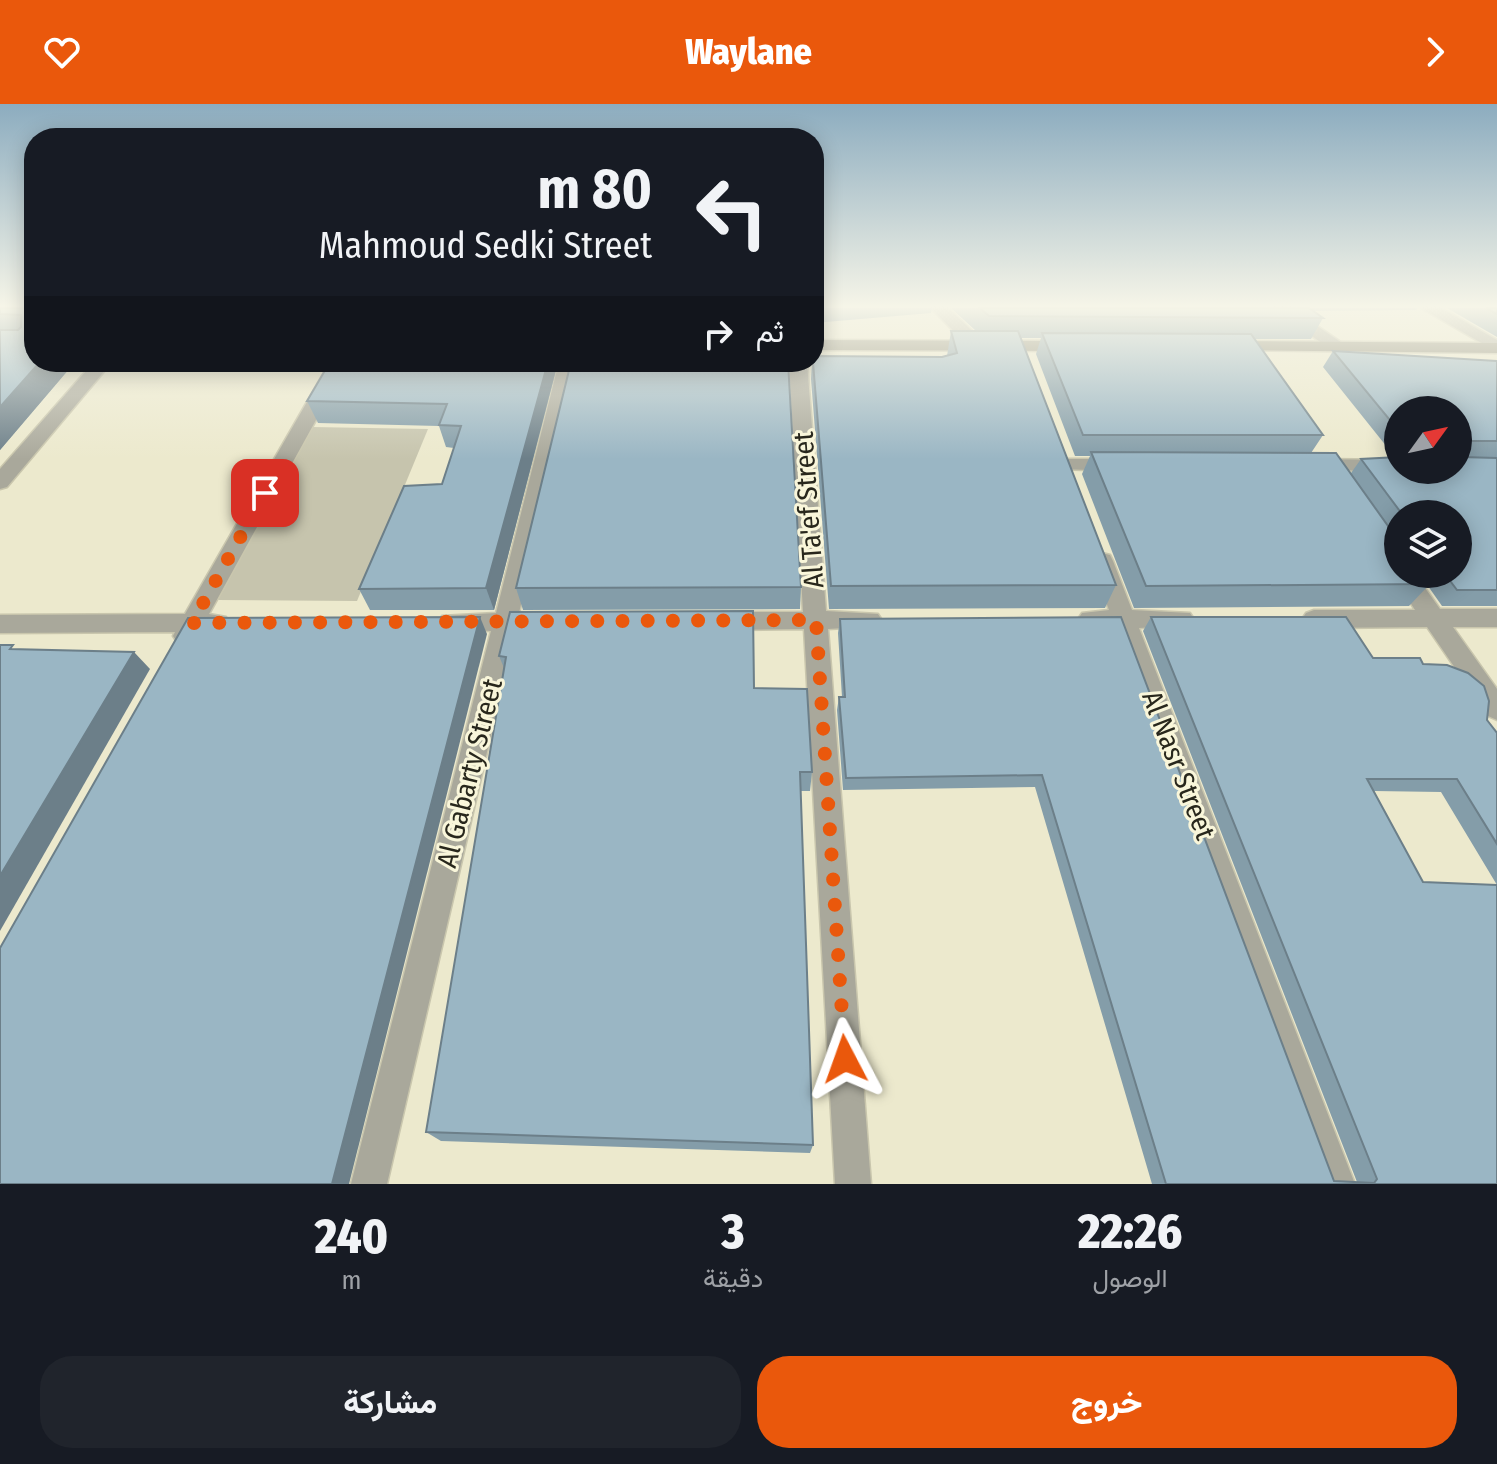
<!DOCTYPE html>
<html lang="ar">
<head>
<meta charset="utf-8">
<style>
	:root { --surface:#171b24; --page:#20242c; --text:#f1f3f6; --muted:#9ea1a6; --accent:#ea580c }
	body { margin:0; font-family:"Fira Sans Condensed",Vazirmatn,sans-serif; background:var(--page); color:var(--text); direction:rtl; height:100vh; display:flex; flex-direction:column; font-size:30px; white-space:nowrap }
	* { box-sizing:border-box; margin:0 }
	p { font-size:26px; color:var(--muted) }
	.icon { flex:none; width:44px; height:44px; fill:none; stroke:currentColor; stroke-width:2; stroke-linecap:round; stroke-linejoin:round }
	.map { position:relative; height:1080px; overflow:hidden; direction:ltr }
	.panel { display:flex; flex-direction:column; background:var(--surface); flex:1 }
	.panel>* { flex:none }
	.top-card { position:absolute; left:24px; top:24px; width:800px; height:244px; border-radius:32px; box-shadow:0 4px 20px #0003; direction:rtl; background:#171b24; color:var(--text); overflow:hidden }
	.needle { width:52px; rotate:57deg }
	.fabs { position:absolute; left:1384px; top:292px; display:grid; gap:16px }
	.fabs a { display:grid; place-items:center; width:88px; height:88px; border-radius:50%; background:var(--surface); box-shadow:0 4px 20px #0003; font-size:40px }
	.pin { position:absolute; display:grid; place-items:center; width:68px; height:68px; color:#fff; margin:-34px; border-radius:16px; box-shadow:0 4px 12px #0006 }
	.me { position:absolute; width:88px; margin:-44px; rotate:356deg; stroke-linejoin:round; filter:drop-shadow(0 0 6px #0008) }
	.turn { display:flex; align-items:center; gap:28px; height:168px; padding:0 40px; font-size:36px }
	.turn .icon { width:104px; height:104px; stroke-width:2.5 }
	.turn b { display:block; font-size:56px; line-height:68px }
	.then { display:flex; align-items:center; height:76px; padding:0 40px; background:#0003; gap:16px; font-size:30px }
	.eta { display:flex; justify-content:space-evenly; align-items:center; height:136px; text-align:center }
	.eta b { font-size:48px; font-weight:800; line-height:56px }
	.button { display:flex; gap:16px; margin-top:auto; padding:16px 40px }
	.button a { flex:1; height:92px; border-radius:32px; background:var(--accent); color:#fff; font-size:32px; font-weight:800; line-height:92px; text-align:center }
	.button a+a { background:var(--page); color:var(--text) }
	header { display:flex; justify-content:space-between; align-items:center; height:104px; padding:0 40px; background:var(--accent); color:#fff; font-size:36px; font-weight:800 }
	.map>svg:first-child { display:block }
	.green { fill:#c6c4ad }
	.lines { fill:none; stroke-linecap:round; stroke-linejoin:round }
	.minor-casing { stroke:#c9c6ad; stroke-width:3 }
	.secondary-casing { stroke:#c9c6ad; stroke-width:3 }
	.minor { fill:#a9a89b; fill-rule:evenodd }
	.secondary { fill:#8b8976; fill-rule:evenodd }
	.wall { fill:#849da9; fill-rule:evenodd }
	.shaded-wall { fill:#6c7f89 }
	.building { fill:#9ab6c4; stroke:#6c7f89; stroke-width:2 }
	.route { stroke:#ea580c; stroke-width:14; stroke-dasharray:0 25.2 }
	.labels { text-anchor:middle; stroke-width:6; stroke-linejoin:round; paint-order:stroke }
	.street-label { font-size:28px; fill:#28271c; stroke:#f9f6da }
</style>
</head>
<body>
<header><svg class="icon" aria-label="forward" viewBox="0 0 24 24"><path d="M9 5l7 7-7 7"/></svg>Waylane<svg class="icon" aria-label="heart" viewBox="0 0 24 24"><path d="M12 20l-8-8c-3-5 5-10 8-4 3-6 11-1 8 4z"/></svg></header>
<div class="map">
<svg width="1497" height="1080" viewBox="0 0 1497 1080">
	<rect width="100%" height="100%" fill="#ece9cd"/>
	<polygon class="green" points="312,323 428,325 357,497 218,496"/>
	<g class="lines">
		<defs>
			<g id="minor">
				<polygon points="931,204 948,204 984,238 987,242 984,246 972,246"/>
				<polygon points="1272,204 1291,204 1348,243 1339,248 1333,247"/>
				<polygon points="1421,204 1441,204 1497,236 1497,248"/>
				<polygon points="94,258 112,258 7,383 0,385 0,365"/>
				<polygon points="330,258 348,258 209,510 226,513 230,519 226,525 199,528 193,538 185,541 177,538 173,532 175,528 0,529 0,511 185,510"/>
				<polygon points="559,258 577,258 519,509 546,512 550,518 546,524 515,527 387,1080 351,1080 491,527 442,524 438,518 442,512 496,509"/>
				<polygon points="789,258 807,258 826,507 878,510 882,516 878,522 828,525 871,1080 835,1080 804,525 722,526 714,523 710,517 714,511 722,508 803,508"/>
				<polygon points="1066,355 1120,355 1130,361 1120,367 1059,365 1056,361"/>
				<polygon points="1312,355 1398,356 1398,366 1405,366 1398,368 1305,365 1302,361"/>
				<polygon points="1102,449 1110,451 1113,457 1132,506 1190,509 1194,515 1190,521 1139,524 1355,1080 1319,1080 1115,524 1082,521 1078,515 1082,509 1109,506 1091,457 1094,451"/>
				<polygon points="1398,463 1398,470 1415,470 1440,505 1497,505 1497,523 1453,523 1497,585 1497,616 1488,612 1427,523 1314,524 1306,521 1302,515 1306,509 1314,506 1415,506 1392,470"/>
			</g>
			<g id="secondary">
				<polygon points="814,236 1071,237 1080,242 1071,247 814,246"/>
				<polygon points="1227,237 1497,239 1497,249 1221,246 1218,242"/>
			</g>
		</defs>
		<use href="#minor" class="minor-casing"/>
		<use href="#secondary" class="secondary-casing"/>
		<use href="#minor" class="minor"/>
		<use href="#secondary" class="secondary"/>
	</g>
	<g class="wall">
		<polygon points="0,204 34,204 75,258 0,346"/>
		<polygon points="814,204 932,204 931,209 814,219"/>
		<path d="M951 204H1417L1416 206 1314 207 1323 214 1311 235H1255L1323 331 1311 349 1351 369 1361 355 1395 353 1323 263 1333 247 1497 257V353H1464L1497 354V502H1442L1428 482 1409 502 1134 504 1082 370 1090 352H1075L1036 250 1041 234H1021L1116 481 1105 504 829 505 811 275 812 258 942 253 947 252 951 227H976ZM1398 306 1458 366H1398ZM1398 410H1458V470H1398Z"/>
		<polygon points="1447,204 1497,204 1497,233"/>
		<polygon points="330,258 558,258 494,506 370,506 359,485 442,380 454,344 446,343 439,322 318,319 307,297"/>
		<polygon points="801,483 800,505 523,506 516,484"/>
		<path d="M1121 513 1334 1077 1357 1078 1143 527 1151 513 1373 554 1423 560 1487 616 1497 629V1080H1152L1035 683 843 686 837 606 839 593H842L838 529 840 515ZM1374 687 1441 688 1497 781 1423 778Z"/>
		<polygon points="499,552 754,584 812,668 810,687 800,687 813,1041 810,1049 441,1037 426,1028 504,564"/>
	</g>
	<g class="shaded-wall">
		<polygon points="40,258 75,258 0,346 0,303"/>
		<polygon points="548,258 558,258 494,506 486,484"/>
		<polygon points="480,513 487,530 349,1080 332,1080"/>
		<polygon points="134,548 150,565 0,827 0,772"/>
	</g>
	<g class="building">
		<polygon points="0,204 34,204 34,258 40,258 0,303 0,226 18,226 21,223 21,211 0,210"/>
		<polygon points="980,204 1309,204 1323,214 989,212"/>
		<polygon points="1486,204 1497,204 1497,210"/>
		<polygon points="951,227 1018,227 1116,481 831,482 813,258 814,252 942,253 957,249"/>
		<polygon points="1042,229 1251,230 1323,331 1083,331"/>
		<polygon points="1333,247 1497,257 1497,337 1471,337 1469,347 1462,349 1462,353 1497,354 1497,486 1457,486 1445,470 1458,470 1458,410 1402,410 1361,355 1398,353 1398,366 1458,366 1458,306 1398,306 1398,326"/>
		<polygon points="330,258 548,258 486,484 359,485 404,382 442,380 461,322 439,321 447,300 307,297"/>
		<polygon points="571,258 788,258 801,483 516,484"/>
		<polygon points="1091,348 1336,349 1398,436 1398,470 1422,470 1430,480 1146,482"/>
		<polygon points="753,507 754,584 807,585 812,668 800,668 813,1041 426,1028 506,553 499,552 510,508"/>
		<polygon points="480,513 332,1080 0,1080 0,844 188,514"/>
		<polygon points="1121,513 1334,1077 1374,1079 1377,1075 1151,513 1346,513 1373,554 1420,554 1423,560 1447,561 1468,569 1484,582 1489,597 1487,616 1497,629 1497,740 1457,675 1367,675 1423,778 1497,781 1497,1080 1166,1080 1042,671 846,674 839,593 845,593 840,515"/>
		<polygon points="0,541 13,541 10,545 134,548 0,772"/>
	</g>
	<linearGradient id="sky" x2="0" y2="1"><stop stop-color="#8cacbf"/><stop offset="0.57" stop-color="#f6f5e8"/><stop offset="1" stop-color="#f6f5e8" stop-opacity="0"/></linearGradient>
	<rect width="1497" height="355" fill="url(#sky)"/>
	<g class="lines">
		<polyline class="route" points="265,389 192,519 816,516 845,955"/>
	</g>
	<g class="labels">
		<g class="street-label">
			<text transform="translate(808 406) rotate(-94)" y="10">Al Ta'ef Street</text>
			<text transform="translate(1179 661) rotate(69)" y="10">Al Nasr Street</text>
			<text transform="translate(469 669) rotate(-76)" y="10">Al Gabarty Street</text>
		</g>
	</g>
</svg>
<div class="fabs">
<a><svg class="needle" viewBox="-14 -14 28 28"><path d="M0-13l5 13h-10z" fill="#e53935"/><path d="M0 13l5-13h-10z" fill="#9ea1a6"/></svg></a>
<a><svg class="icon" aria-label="layers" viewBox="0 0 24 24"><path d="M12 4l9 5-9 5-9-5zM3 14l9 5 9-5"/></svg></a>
</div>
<div class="pin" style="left:265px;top:389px;background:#d93025"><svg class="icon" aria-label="arrive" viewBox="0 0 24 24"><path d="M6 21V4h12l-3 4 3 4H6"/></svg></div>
<svg class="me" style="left:845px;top:955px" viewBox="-20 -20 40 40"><path d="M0-17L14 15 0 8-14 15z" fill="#ea580c" stroke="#fff" stroke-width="4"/></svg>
<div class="top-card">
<div class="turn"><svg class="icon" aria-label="left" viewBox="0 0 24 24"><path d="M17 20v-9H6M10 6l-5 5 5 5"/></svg><div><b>80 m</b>Mahmoud Sedki Street</div></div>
<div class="then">ثم<svg class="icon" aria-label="right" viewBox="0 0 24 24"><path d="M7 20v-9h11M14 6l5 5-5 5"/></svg></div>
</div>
</div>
<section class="panel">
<div class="eta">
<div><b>22:26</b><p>الوصول</p></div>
<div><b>3</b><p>دقيقة</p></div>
<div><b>240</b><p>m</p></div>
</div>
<div class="button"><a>خروج</a><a>مشاركة</a></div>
</section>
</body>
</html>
